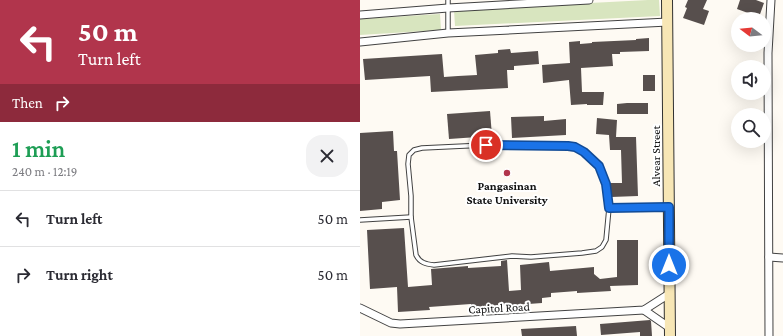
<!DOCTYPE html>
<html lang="en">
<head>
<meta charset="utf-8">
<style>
	:root { --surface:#fff; --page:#f2f2f3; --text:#2b2b33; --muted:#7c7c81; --line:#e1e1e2 }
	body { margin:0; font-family:"Crimson Pro",serif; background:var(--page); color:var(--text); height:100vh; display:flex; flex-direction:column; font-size:15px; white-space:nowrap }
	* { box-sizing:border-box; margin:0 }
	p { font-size:13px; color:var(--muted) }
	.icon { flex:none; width:22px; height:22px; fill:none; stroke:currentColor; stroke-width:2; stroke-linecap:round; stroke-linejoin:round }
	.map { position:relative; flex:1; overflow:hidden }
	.panel { display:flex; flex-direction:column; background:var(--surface); width:360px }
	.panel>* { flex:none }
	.top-card { background:#b1354c; color:#fff; overflow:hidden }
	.needle { width:26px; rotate:286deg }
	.buttons { position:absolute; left:371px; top:12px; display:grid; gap:8px }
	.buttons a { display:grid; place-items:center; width:40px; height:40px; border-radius:50%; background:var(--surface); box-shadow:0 4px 16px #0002; font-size:20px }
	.pin { position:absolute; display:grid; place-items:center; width:34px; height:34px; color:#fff; margin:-17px; border:2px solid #fff; border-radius:50%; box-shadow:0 1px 4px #0007 }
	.me { position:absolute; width:44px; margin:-22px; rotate:0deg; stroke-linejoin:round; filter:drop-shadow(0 0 3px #0008) }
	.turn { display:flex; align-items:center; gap:14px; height:84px; padding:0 12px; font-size:18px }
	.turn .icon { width:52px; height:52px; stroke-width:2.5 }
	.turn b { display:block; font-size:28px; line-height:34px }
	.then { display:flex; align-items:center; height:38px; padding:0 12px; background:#0003; gap:8px; font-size:15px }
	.round { display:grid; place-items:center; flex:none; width:42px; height:42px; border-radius:16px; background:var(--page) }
	.overview { display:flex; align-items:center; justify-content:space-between; height:68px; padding:0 12px }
	h1 { font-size:24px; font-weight:600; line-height:30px; color:#1e9e55 }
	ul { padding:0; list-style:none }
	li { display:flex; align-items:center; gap:12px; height:56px; padding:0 12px; border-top:1px solid var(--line) }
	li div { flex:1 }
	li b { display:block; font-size:15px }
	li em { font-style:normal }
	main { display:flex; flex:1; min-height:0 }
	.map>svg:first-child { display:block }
	.green { fill:#d8e5bf }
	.building { fill:#574f4d }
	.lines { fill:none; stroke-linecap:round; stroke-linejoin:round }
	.lane-casing { stroke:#424242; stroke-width:5.5 }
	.street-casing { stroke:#424242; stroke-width:9 }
	.secondary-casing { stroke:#313131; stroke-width:12 }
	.lane { stroke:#fff; stroke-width:3.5 }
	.street { stroke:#fff; stroke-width:7 }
	.secondary { stroke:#f7e6b5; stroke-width:10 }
	.route-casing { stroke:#114b97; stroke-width:10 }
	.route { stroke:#1a73e8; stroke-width:7 }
	.poi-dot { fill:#b1354c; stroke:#fff; stroke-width:1.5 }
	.labels { text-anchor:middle; stroke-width:4; stroke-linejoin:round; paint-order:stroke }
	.street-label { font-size:12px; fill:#0f0f0f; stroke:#fff }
	.poi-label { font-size:12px; font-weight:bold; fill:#0f0f0f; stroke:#fff }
</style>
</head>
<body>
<main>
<section class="panel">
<div class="top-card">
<div class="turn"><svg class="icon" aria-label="left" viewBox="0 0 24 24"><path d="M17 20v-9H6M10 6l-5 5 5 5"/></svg><div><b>50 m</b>Turn left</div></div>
<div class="then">Then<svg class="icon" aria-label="right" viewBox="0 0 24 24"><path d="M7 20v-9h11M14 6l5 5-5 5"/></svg></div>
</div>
<div class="overview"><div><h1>1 min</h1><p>240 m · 12:19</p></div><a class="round"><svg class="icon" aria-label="close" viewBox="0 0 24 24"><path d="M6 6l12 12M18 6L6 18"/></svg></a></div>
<ul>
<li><svg class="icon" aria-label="left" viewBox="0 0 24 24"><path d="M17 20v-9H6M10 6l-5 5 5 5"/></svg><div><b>Turn left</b></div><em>50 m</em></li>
<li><svg class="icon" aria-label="right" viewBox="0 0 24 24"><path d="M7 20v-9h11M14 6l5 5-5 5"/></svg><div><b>Turn right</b></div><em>50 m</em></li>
</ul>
</section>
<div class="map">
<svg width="423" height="336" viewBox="0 0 423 336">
	<rect width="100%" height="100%" fill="#fefaf3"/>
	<g class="green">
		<polygon points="288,0 299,0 300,16 95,26 94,10"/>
		<polygon points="80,14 81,30 0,35 0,19"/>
	</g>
	<g class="building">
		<polygon points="328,0 347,0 343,9 349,11 344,25 323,18 327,8 325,7"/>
		<polygon points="380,0 396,0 404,3 399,17 377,9"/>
		<polygon points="289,38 289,51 260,52 260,54 252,54 253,66 221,68 222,92 244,92 243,105 227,105 227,104 211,105 209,80 183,83 182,65 210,63 209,42 220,41 220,44 232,43 232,42 276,40 276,39"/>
		<polygon points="150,49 151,53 178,51 179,64 154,66 154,70 147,70 148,88 71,92 70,76 5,80 3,59 82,54 84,77 98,76 117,75 115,55 138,53 138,50"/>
		<rect x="283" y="75" width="12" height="16"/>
		<polygon points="267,103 288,103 288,114 257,114 257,104"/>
		<polygon points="130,111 132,136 89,139 87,114"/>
		<polygon points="184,116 184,121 206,119 206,135 152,138 151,117"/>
		<polygon points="237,118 257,120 256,137 276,137 278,196 251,197 250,183 262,183 261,150 250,150 249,135 236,134"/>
		<polygon points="33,131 34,151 37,151 40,200 22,202 22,209 0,211 0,133"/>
		<polygon points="44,228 48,287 72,285 71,269 108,266 108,268 141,266 141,261 147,260 149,291 161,290 160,265 189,262 190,271 234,267 234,274 240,279 257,277 257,240 278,240 278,285 250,286 251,291 217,293 217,291 191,293 191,297 182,298 182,303 111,308 111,304 69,307 70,310 38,312 37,287 10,289 7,230"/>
		<polygon points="290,320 291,321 292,336 280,336 280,332 241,335 240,324"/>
		<polygon points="216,326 217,336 162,336 161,329"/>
	</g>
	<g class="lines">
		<defs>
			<g id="lane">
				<polyline points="88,0 88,33"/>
				<path d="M126 145 208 146 215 147 225 152 239 166 246 184 249 208 246 240 242 247 236 251 222 253 171 257 152 256 74 265C66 264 60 263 56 255L51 217V196L48 164 49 155 54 150 62 148Z"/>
				<polyline points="249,208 308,207"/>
				<polyline points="0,220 51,217"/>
			</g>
			<g id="street">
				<polyline points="0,15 88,8 229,0"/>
				<polyline points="0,42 88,33 308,22"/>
				<polyline points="409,257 423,258"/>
				<polyline points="0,308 31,323 40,324 284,310 309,294"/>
				<polyline points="284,310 310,328"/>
				<polyline points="409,336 408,53 411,0"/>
			</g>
			<polyline id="secondary" points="307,0 310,336"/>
		</defs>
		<use href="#lane" class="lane-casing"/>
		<use href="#street" class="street-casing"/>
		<use href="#secondary" class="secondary-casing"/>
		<use href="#lane" class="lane"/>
		<use href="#street" class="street"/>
		<use href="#secondary" class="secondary"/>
	</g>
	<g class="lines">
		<defs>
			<polyline id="route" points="126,145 208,146 215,147 224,152 239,166 246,184 249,208 309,207 309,265"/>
		</defs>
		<use href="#route" class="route-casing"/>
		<use href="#route" class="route"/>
	</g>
	<circle class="poi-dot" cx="147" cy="173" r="4"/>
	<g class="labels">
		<g class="street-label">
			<text transform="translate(296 156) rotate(-90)" y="4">Alvear Street</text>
			<text transform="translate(139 308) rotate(-3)" y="4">Capitol Road</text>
		</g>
		<g class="poi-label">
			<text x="147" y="190">Pangasinan<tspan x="147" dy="14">State University</tspan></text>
		</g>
	</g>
</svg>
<div class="buttons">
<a><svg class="needle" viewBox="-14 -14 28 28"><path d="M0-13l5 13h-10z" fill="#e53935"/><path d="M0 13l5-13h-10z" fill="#7c7c81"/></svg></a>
<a><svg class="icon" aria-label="sound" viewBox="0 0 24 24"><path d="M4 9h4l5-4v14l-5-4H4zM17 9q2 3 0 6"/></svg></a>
<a><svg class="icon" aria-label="search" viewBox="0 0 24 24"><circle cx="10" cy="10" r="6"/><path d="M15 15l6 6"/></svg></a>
</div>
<div class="pin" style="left:126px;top:145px;background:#d93025"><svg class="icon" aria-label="arrive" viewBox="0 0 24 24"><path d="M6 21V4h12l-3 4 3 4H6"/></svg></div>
<svg class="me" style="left:309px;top:265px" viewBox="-20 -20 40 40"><circle r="17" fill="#1a73e8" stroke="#fff" stroke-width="3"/><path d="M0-11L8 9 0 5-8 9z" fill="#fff"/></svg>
</div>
</main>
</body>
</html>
